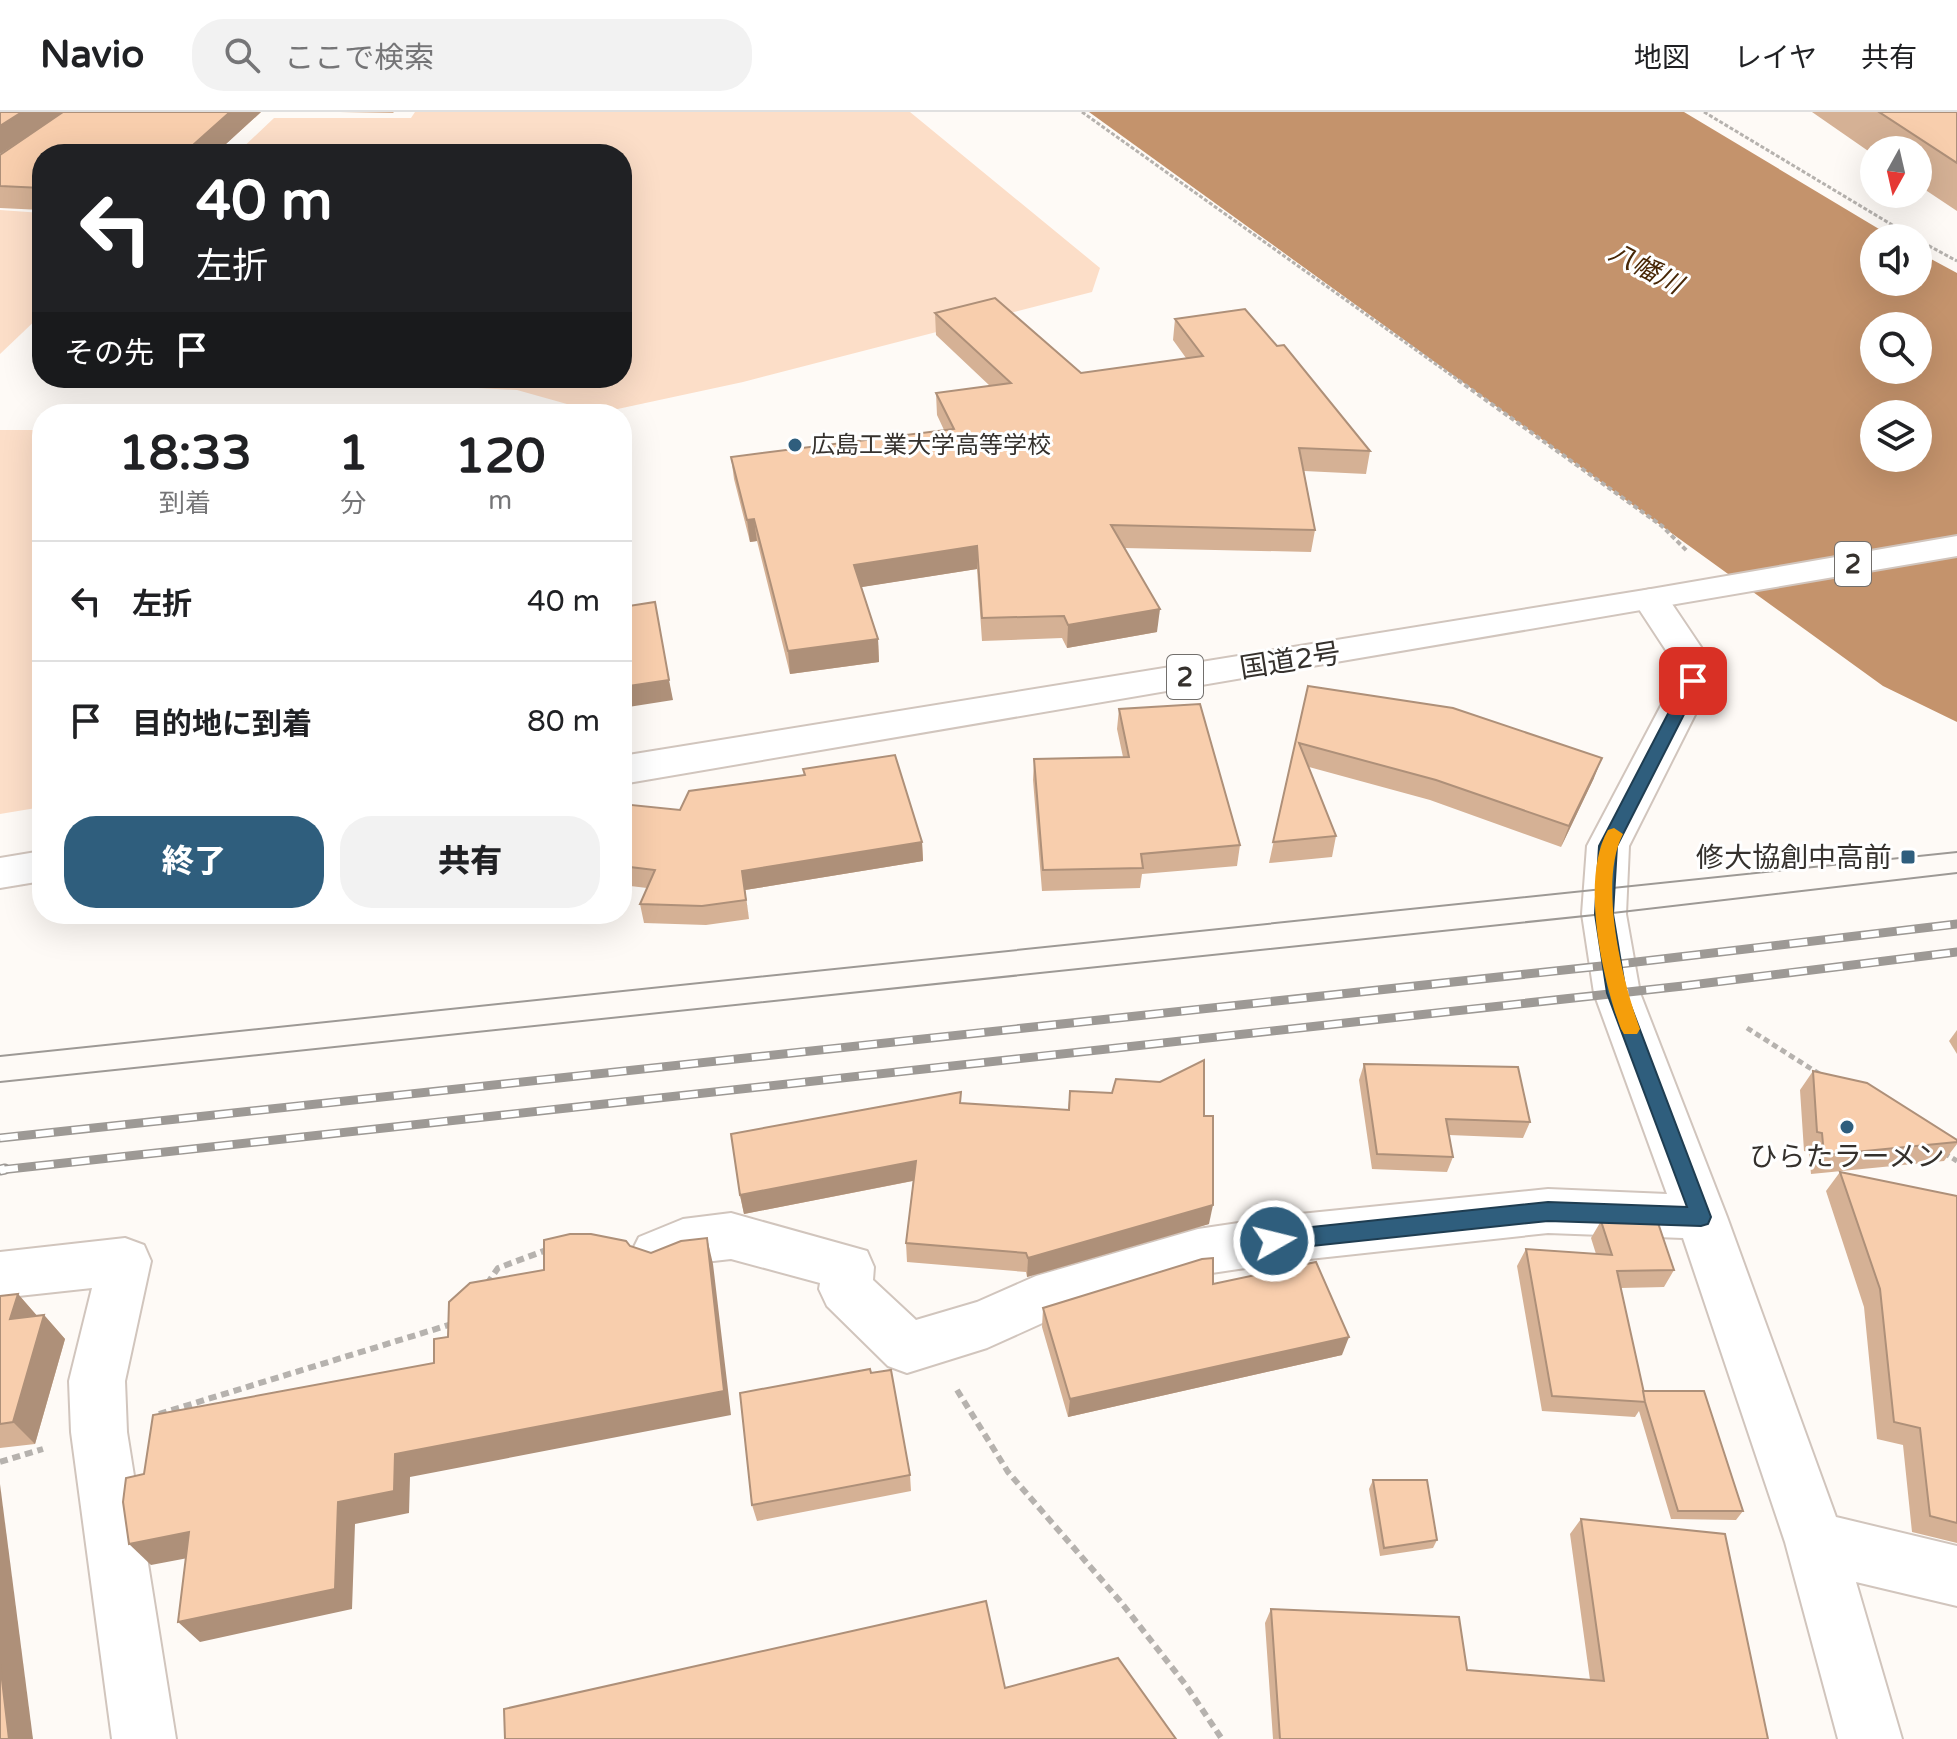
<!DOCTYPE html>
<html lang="ja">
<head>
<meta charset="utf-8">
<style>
	:root { --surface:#fff; --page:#f2f2f2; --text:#202124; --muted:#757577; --line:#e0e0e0; --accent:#2f5e7d }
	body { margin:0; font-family:"Varela Round","Noto Sans JP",sans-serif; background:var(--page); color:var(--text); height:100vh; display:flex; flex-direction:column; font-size:30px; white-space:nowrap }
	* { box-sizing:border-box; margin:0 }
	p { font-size:26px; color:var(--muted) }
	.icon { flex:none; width:44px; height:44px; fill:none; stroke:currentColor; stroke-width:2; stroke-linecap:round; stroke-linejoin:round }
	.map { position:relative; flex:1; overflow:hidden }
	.side { position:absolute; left:32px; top:292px; width:600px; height:520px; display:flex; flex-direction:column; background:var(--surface); border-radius:32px; box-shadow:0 8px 32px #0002 }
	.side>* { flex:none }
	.hud { position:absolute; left:32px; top:32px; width:600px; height:244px; border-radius:32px; box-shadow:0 8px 32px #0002; background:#202124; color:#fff; overflow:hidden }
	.needle { width:52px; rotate:188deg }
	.buttons { position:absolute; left:1860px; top:24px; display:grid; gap:16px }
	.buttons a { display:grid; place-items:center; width:72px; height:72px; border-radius:50%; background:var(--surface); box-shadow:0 8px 32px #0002; font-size:40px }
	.pin { position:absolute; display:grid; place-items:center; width:68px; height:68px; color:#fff; margin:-34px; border-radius:16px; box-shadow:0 4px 12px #0006 }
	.me { position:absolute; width:88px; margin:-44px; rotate:82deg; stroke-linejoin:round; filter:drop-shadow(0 0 6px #0008) }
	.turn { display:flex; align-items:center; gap:28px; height:168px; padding:0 32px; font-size:36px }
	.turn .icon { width:104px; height:104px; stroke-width:2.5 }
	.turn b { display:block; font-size:56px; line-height:68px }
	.then { display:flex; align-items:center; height:76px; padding:0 32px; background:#0003; gap:16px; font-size:30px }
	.eta { display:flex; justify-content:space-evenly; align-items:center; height:136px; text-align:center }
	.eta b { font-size:48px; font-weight:800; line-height:56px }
	.primary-button { display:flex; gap:16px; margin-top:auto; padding:16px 32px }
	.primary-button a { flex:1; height:92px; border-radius:32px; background:var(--accent); color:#fff; font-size:32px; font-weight:800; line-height:92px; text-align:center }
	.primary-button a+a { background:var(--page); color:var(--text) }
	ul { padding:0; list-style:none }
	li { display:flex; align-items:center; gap:24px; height:120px; padding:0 32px; border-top:2px solid var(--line) }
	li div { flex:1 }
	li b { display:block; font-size:30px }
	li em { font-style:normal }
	header { display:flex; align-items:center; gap:48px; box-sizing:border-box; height:112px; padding:0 40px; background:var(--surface); border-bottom:2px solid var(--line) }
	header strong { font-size:38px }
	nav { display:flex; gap:44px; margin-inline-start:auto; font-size:28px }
	.search { width:560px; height:72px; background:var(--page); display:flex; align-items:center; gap:20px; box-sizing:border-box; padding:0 28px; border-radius:32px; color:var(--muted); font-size:30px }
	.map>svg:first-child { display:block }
	.green { fill:#fcdec8 }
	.water { fill:#c4936c; fill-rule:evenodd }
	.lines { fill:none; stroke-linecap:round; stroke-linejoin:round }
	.minor-casing { stroke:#d1c5bd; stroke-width:4 }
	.highway-casing { stroke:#d1c5bd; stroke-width:4 }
	.path-far3 { stroke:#b6b2ae; stroke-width:3; stroke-dasharray:4 2; stroke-linecap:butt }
	.path-far2 { stroke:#b6b2ae; stroke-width:4; stroke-dasharray:5 3; stroke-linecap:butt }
	.path-far1 { stroke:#b6b2ae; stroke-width:5; stroke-dasharray:6 4; stroke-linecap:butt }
	.path { stroke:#b6b2ae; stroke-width:6; stroke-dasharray:8 5; stroke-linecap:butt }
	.minor { fill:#fff; fill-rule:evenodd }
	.highway { fill:#fff; fill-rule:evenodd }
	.tram { stroke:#9d9995; stroke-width:2 }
	.rail-far1-casing { stroke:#9d9995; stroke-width:9 }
	.rail-casing { stroke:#9d9995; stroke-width:11 }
	.rail-far1 { stroke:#fff; stroke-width:6; stroke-dasharray:18; stroke-linecap:butt }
	.rail { stroke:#fff; stroke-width:8; stroke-dasharray:23; stroke-linecap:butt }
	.wall { fill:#d5b195 }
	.shaded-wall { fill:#ae9079 }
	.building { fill:#f8cead; stroke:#ae9079; stroke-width:2 }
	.route { fill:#2f5e7d; stroke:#1f3d51; stroke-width:2 }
	.slow { fill:#f59e0b }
	.poi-dot { fill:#2f5e7d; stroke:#fff; stroke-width:3 }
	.labels { text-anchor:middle; stroke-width:6; stroke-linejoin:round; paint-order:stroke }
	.far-poi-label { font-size:24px; fill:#35312d; stroke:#fff; text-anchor:start }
	.far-water-label { font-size:26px; font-style:italic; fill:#482706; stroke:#fff }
	.shield { fill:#fff; stroke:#726f6c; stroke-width:2 }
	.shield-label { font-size:26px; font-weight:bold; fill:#35312d }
	.street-label { font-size:28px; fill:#35312d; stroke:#fff }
	.poi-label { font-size:28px; fill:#35312d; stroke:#fff; text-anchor:end }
</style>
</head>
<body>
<header>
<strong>Navio</strong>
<div class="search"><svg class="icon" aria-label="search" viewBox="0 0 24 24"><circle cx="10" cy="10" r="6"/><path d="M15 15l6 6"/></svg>ここで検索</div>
<nav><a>地図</a><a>レイヤ</a><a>共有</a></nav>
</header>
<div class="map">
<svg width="1957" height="1627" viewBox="0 0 1957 1627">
	<rect width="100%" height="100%" fill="#fefaf6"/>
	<g class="green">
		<polygon points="415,0 910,0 1100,156 1092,180 743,270 599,301 517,278 293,266 622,266 622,42 236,42 274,6 411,6"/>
		<polygon points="0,98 42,101 42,202 0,242"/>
		<polygon points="0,318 42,318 42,695 0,702"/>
	</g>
	<path class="water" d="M1089 0H1684L1894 126H1874V170H1918V140L1957 161V610L1883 574ZM1874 214H1918V258H1874ZM1874 302H1918V346H1874Z"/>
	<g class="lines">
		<defs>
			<g id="minor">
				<polygon points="1651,477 1664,480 1705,541 1711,549 1712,569 1629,734 1626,802 1640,881 1727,1105 1836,1405 1957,1434 1957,1494 1856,1470 1902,1627 1838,1627 1785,1430 1683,1126 1548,1121 1300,1148 1198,1163 1049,1208 987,1236 907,1261 888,1254 827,1194 819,1177 820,1171 731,1147 687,1152 657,1164 639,1157 631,1141 639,1125 683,1107 731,1101 867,1139 874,1155 873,1168 916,1208 977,1190 1036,1164 1198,1117 1300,1102 1548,1077 1667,1082 1594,881 1582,802 1587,734 1674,569 1673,549 1633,488 1638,480"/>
				<polygon points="125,1126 144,1133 151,1149 125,1269 127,1320 176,1627 112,1627 71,1320 69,1269 92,1176 0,1186 0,1140"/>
			</g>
			<g id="highway">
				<polygon points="1957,424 1957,444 622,672 622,644 1651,477"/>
				<polygon points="42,739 42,769 0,776 0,746"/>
			</g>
		</defs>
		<use href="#minor" class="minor-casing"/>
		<use href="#highway" class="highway-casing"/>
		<g class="path-far3">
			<polyline points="1082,0 1461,270"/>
			<polyline points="1704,0 1914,126"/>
			<polyline points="1918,128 1957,149"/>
		</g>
		<polyline class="path-far2" points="1458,268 1662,414 1687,439"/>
		<g class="path-far1">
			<polyline points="1747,916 1821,963"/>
			<polyline points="1944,1041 1957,1049"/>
		</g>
		<g class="path">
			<polyline points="487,1172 498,1156 549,1137"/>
			<polyline points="957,1278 1008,1360 1120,1489 1185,1572 1222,1627"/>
			<polyline points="159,1302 452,1212"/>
			<polyline points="0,1350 43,1337"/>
		</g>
		<use href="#minor" class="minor"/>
		<use href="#highway" class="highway"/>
		<g class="tram">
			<polyline points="0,944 1957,740"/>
			<polyline points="0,970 1604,802 1957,761"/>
		</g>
		<defs>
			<g id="rail-far1">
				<polyline points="0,1026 1611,853 1957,812"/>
				<polyline points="0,1058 1683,874 1957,840"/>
			</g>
			<polyline id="rail" points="0,1058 5,1057"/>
		</defs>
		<use href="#rail-far1" class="rail-far1-casing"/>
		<use href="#rail" class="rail-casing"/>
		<use href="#rail-far1" class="rail-far1"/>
		<use href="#rail" class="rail"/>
	</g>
	<g class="wall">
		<polygon points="261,0 215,42 42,42 42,98 0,96 0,43"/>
		<polygon points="340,0 394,0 393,1"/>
		<polygon points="1812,0 1957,0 1957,99 1918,73 1918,38 1874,38 1874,43"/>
		<polygon points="935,201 1081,261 1186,246 1173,228 1175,207 1277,234 1370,339 1366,362 1304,359 1315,418 1311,440 1124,436 1157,520 1067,536 1062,526 982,529 977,457 861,475 878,527 879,550 790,562 757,429 750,430 734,367 731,345 944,318 937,303 936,281 990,274 936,223"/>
		<polygon points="1308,574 1594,666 1561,735 1430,688 1309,655 1336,724 1332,745 1269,751"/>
		<polygon points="1119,597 1240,733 1237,754 1142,762 1140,776 1042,779 1033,668 1034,647 1123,645 1117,617"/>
		<polygon points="803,657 922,730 923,749 745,778 749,807 706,813 644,811 640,792 647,776 622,773 622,692 680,698 804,663"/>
		<polygon points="1957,918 1957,942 1949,929"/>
		<polygon points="1364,952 1530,1010 1523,1026 1449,1023 1453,1045 1447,1060 1372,1057 1359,968"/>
		<polygon points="1813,959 1957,1028 1957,1032 1944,1049 1811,1062 1809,1040 1804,1039 1800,978"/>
		<polygon points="1070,979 1204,1004 1209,1112 1027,1165 1026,1160 907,1150 906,1131 913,1069 744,1102 740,1083 961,980 961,991 1068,998"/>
		<polygon points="1840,1060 1957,1084 1957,1431 1912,1420 1903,1333 1877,1327 1864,1195 1826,1079"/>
		<polygon points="1601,1109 1674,1158 1664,1175 1621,1176 1643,1279 1743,1399 1736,1408 1671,1407 1639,1299 1635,1305 1542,1299 1517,1154 1526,1137 1596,1142 1591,1126"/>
		<polygon points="1213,1172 1342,1243 1068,1305 1042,1215 1043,1196"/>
		<polygon points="18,1182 37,1204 44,1203 65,1227 35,1332 0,1336 0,1184"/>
		<polygon points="871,1261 910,1363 911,1379 757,1409 752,1393"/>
		<polygon points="1373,1368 1437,1428 1433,1436 1380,1444 1369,1377"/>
		<polygon points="1581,1407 1768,1627 1273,1627 1265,1511 1271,1497 1467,1558 1590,1568 1570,1422"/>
	</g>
	<g class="shaded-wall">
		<polygon points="22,0 65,0 0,42 0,14"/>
		<polygon points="230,0 261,0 215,42 183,42"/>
		<polygon points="754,407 757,429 750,430 747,408"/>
		<polygon points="977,434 977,457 856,476 854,453"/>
		<polygon points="1160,497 1157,520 1067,536 1068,513"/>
		<polygon points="878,527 879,550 790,562 788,539"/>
		<polygon points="669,568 673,588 622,596 622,575"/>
		<polygon points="1602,646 1594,666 1561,735 1569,714"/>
		<polygon points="922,730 923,749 745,778 749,807 742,759"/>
		<polygon points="916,1049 917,1068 744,1102 740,1083"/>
		<polygon points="1213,1093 1209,1112 1027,1165 1028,1146"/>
		<polygon points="707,1126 713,1152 731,1303 410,1365 409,1401 355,1412 352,1497 200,1530 178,1510 338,1390 395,1342"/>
		<polygon points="18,1182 39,1206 10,1207"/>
		<polygon points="44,1203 65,1227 35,1332 13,1310"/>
		<polygon points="1349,1225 1342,1243 1068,1305 1070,1287"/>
		<polygon points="0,1372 33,1627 9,1627 0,1551"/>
		<polygon points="189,1420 209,1442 151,1453 129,1432"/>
	</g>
	<g class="building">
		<polygon points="0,0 22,0 0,14"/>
		<polygon points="63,0 230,0 183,42 42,42 42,76 0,74 0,43"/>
		<polygon points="1879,0 1957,0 1957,51"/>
		<polygon points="995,186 1081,261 1203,244 1175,207 1245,197 1277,234 1284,233 1370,339 1299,336 1315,418 1111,413 1160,497 1068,513 1064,504 982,506 977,434 854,453 878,527 788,539 754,407 747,408 731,345 954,317 936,281 1011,271 935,201"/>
		<polygon points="655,490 669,568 622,575 622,495"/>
		<polygon points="1308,574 1453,596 1602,646 1569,714 1436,668 1299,631 1336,724 1273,730"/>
		<polygon points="1200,592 1240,733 1141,742 1143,756 1043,758 1034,647 1129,645 1119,597"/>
		<polygon points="895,643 922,730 742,759 746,788 702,794 640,792 655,758 622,754 622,692 680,698 689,679 805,663 803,657"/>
		<polygon points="1204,948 1204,1004 1213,1004 1213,1093 1028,1146 1026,1141 906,1131 916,1049 740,1083 731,1022 961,980 960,991 1069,998 1070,979 1112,981 1116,967 1160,970"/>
		<polygon points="1364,952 1518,955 1530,1010 1446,1007 1453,1045 1377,1042"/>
		<polygon points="1813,959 1867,971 1957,1028 1957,1030 1824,1043 1822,1021 1817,1020"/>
		<polygon points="1840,1060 1957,1084 1957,1411 1930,1404 1920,1316 1894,1310 1880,1177"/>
		<polygon points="1601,1109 1658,1111 1674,1158 1617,1159 1646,1290 1552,1284 1526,1137 1612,1143"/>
		<polygon points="570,1122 591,1122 626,1129 630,1134 651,1141 681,1129 707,1126 724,1279 395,1342 394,1379 338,1390 335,1477 178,1510 189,1420 129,1432 123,1390 126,1366 144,1362 153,1303 434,1251 434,1227 448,1225 449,1190 470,1171 544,1158 544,1128"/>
		<polygon points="1213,1146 1213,1172 1316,1150 1349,1225 1070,1287 1043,1196 1202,1147"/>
		<polygon points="18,1182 10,1207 44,1203 13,1310 0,1312 0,1184"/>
		<polygon points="870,1257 871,1261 891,1258 910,1363 752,1393 740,1281"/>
		<polygon points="1643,1279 1704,1279 1743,1399 1678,1399 1645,1290"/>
		<polygon points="1373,1368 1427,1368 1437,1428 1384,1436"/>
		<polygon points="1581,1407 1725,1422 1768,1627 1280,1627 1271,1497 1459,1505 1467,1558 1604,1569"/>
		<polygon points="986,1489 1005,1576 1118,1546 1176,1627 505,1627 504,1597"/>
		<polygon points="0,1551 9,1627 0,1627"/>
	</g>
	<polygon class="route" points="1693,564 1701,569 1617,734 1613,802 1626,881 1711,1105 1708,1112 1701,1114 1548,1109 1274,1138 1267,1135 1263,1129 1267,1122 1274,1119 1548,1090 1687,1095 1607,881 1595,802 1599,734 1685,569"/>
	<path class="slow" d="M1614 716 1623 722C1598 770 1622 868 1640 917L1637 922H1624L1621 917C1602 866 1580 767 1608 718Z"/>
	<g class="poi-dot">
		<circle cx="795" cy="333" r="8"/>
		<rect x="1900" y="737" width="16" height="16" rx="4"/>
		<circle cx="1847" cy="1015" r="8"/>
	</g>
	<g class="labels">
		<g class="far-poi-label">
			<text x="811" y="341">広島工業大学高等学校</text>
		</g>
		<g class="far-water-label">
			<text transform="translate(1646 156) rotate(28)" y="9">八幡川</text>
		</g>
		<g class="shield">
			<rect x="1835" y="430" width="36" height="44" rx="6"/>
			<rect x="1167" y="543" width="36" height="44" rx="6"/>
		</g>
		<g class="shield-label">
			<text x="1853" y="461">2</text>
			<text x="1185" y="574">2</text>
		</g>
		<g class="street-label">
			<text transform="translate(1290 548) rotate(-9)" y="10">国道2号</text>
		</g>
		<g class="poi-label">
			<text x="1892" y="755">修大協創中高前</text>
			<text x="1847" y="1054" text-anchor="middle">ひらたラーメン</text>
		</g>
	</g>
</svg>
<div class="buttons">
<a><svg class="needle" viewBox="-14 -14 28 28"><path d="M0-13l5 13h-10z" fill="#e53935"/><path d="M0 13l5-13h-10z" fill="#757577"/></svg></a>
<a><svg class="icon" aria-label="sound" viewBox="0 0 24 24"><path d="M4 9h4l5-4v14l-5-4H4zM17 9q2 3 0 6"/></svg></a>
<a><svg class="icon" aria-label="search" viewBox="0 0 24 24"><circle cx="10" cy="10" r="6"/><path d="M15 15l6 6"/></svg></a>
<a><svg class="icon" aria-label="layers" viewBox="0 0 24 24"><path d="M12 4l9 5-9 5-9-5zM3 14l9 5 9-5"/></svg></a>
</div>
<div class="pin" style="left:1693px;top:569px;background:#d93025"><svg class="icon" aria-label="arrive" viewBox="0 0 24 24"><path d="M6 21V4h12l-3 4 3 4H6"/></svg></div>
<svg class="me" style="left:1274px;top:1129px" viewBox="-20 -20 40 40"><circle r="17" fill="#2f5e7d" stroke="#fff" stroke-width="3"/><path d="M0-11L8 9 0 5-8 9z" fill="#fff"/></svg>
<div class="hud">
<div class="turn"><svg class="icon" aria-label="left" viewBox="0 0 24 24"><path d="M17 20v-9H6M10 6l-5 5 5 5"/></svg><div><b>40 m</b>左折</div></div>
<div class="then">その先<svg class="icon" aria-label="arrive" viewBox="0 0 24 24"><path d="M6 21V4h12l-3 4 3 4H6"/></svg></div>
</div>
<section class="side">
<div class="eta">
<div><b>18:33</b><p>到着</p></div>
<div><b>1</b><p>分</p></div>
<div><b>120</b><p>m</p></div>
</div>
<ul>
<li><svg class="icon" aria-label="left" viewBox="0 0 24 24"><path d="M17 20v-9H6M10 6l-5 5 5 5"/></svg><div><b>左折</b></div><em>40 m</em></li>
<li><svg class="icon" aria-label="arrive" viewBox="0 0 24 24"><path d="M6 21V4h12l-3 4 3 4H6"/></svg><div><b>目的地に到着</b></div><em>80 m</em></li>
</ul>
<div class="primary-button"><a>終了</a><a>共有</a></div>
</section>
</div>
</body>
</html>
